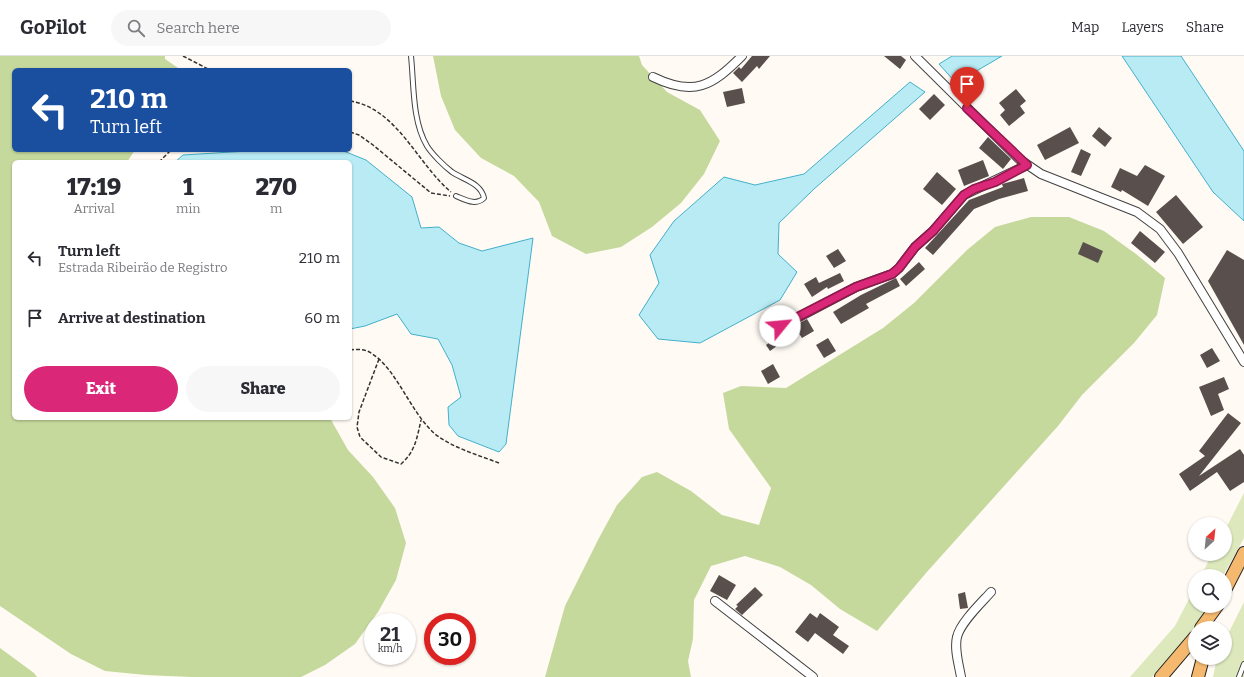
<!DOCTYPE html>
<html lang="en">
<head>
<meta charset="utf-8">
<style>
	:root { --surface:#fff; --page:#f7f7f7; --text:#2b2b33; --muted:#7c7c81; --line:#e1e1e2; --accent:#db2777 }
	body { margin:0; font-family:Bitter,serif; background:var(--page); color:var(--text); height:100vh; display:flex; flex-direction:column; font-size:15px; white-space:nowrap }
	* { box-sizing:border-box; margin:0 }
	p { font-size:13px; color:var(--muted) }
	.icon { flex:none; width:22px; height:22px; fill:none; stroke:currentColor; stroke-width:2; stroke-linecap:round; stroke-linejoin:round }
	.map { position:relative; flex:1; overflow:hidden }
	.details { position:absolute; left:12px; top:104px; width:340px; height:260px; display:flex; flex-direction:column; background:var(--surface); border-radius:6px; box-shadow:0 1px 3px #0004 }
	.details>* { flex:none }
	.guide { position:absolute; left:12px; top:12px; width:340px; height:84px; border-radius:6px; box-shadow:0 1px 3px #0004; background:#1a4fa0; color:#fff; overflow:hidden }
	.needle { width:26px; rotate:27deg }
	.controls { position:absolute; left:1188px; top:461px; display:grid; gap:8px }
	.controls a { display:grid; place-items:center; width:44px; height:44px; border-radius:50%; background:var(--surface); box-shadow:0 1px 3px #0004; font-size:20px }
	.speed { position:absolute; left:364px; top:557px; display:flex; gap:8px; font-size:20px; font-weight:700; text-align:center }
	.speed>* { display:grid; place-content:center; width:52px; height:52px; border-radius:50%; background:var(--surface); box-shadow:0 1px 3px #0004; line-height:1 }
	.speed small { font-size:10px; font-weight:400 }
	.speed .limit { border:6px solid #d22; background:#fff; color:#111 }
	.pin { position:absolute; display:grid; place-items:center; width:34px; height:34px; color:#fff; margin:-41px -17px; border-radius:50% 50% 50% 0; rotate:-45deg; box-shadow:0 0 4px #0007 }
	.pin .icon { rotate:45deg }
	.me { position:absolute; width:44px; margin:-22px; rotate:62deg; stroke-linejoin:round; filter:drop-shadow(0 0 3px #0008) }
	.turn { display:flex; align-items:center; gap:14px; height:84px; padding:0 12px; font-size:18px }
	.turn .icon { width:52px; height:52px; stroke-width:2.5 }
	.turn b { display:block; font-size:28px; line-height:34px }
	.eta { display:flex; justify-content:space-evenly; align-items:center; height:68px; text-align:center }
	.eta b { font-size:24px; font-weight:800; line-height:28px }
	.button { display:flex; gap:8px; margin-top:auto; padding:8px 12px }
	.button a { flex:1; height:46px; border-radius:24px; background:var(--accent); color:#fff; font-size:16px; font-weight:800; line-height:46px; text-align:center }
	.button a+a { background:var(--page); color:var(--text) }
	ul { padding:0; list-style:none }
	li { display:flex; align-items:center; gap:12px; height:60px; padding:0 12px }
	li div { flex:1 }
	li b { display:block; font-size:15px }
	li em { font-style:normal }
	header { display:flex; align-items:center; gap:24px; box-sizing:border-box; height:56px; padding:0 20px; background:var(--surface); border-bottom:1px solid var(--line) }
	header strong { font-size:19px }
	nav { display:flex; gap:22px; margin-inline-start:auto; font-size:14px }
	.search { width:280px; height:36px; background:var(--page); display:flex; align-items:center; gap:10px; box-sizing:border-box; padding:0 14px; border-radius:22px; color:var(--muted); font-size:15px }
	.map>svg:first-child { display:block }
	.green { fill:#dde9bd }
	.forest { fill:#c5d99d }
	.water { fill:#b9ebf5; stroke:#42b0ca }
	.building { fill:#594f4d }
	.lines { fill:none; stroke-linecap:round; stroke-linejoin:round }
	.lane-casing { stroke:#434343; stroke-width:6 }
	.street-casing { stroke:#434343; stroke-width:10 }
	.primary-casing { stroke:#212121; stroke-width:14 }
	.path { stroke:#323232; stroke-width:1.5; stroke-dasharray:4 2; stroke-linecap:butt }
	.lane { stroke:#fff; stroke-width:4 }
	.street { stroke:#fff; stroke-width:8 }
	.primary { stroke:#f4b86e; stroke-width:12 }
	.route-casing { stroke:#8e194d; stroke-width:10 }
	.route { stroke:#db2777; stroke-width:7 }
</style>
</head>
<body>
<header>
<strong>GoPilot</strong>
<div class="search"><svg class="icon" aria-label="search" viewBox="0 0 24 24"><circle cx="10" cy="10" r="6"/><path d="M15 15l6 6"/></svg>Search here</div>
<nav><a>Map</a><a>Layers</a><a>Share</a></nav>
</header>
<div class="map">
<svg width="1244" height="621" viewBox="0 0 1244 621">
	<rect width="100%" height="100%" fill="#fffaf4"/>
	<g class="green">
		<polygon points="1244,437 1244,482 1223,520 1201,520 1212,498 1225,498 1225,474"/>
		<polygon points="1195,531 1195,550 1207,550 1190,581 1152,621 1130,621 1175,570"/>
		<polygon points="1244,546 1244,621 1213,621 1217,602 1225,602 1225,584"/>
	</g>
	<g class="forest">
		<polygon points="0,0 165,0 165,3 181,14 14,14 14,94 135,94 127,106 14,106 14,362 330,362 348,394 373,421 395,452 406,487 396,524 378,556 355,588 325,609 301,621 191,621 146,619 105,615 71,598 0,550"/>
		<polygon points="433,0 639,0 642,9 667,36 700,54 720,85 704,118 681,147 652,171 621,191 586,198 552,180 539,146 514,120 481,102 455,74 441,40"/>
		<polygon points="1031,161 1069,161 1104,175 1136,198 1165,222 1157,259 1134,287 1082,339 1058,370 926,517 877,575 840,553 811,529 780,511 745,500 711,510 694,544 693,583 688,605 691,621 545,621 565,550 599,482 617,449 642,421 657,416 691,435 722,459 759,469 771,432 729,373 723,337 741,330 786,332 883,272 914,247 967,194 995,171"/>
		<polygon points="0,592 34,617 37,621 0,621"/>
	</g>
	<g class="water">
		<polygon points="952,0 1002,0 956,27 939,8"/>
		<polygon points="1122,0 1181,0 1244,95 1244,165 1213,136"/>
		<polygon points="910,26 925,36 814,133 779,167 778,198 797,216 780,244 700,287 658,283 639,259 659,227 650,199 674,165 724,121 755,129 804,118"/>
		<polygon points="264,94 341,94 366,104 412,141 421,172 439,171 459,187 482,195 533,182 506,388 499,396 458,380 449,369 448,351 461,341 452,309 438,283 411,278 397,258 365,270 350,273 350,106 175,106 183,99"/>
	</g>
	<g class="building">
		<polygon points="752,0 770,0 759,13 757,10 742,26 733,17 739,11 741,13"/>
		<polygon points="884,0 901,0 906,4 900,13"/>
		<polygon points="742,32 745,47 727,51 723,36"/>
		<polygon points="1016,33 1026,45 1020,50 1025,57 1009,70 1000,59 1005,54 999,47"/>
		<polygon points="934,38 945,49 930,64 919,53"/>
		<polygon points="1070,71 1079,87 1045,104 1037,89"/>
		<polygon points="1099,71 1112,82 1105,91 1092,80"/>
		<polygon points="988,81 1011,103 1003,113 979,92"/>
		<polygon points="1081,93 1091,98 1081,120 1071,116"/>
		<polygon points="983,104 989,120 964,130 958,114"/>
		<polygon points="1145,109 1165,120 1148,150 1122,134 1121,136 1111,131 1120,112 1137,120"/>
		<polygon points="937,116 956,133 942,149 923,133"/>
		<polygon points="1024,122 1028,135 999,143 974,153 933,199 925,192 969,144 1003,131 1002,128"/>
		<polygon points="1176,139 1203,171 1183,188 1156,156"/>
		<polygon points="1140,175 1165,196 1155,207 1131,187"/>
		<polygon points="1083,186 1103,195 1098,207 1078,198"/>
		<polygon points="838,193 846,205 834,212 826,200"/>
		<polygon points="1227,194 1244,204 1244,289 1208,225"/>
		<polygon points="919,206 925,213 906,230 900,223"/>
		<polygon points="840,217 844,225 828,233 827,231 812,241 804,228 816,221 819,227"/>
		<polygon points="896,222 900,230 866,248 869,252 841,268 833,256 861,239"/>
		<polygon points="807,263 814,275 802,282 794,270"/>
		<polygon points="788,273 792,279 770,295 766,289"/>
		<polygon points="828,282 836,295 824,302 816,289"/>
		<polygon points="1212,292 1220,305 1207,312 1200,299"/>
		<polygon points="773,308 780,321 768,328 761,315"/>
		<polygon points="1224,321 1229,333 1218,338 1224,354 1211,360 1199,331"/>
		<polygon points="1228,357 1241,367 1199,420 1240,393 1244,399 1244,426 1230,435 1217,416 1190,435 1179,418 1205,400 1199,395"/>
		<polygon points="719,519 736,529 727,544 710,535"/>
		<polygon points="755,531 763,539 742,559 735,553 738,550 736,549"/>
		<polygon points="965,536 968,552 960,553 958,538"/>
		<polygon points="810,557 817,562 820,557 839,571 833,579 849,590 843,598 815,577 808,586 795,576"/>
	</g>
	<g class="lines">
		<defs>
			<g id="lane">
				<path d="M411 0C414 28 412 65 427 90 432 98 444 110 452 116 464 124 481 127 484 142 476 150 466 144 456 140"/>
				<polyline points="1239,621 1244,608"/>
			</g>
			<g id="street">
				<polyline points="915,0 1019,103 1041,118 1137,156 1160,173 1178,197 1244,306"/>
				<path d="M653 21C694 41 712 30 742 0"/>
				<polyline points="780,271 856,231 892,218 899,212 915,191 933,175 964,139 1027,109"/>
				<polyline points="715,545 813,621"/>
				<path d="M961 621C959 609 954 593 957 581 960 567 981 547 991 536"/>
			</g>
			<g id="primary">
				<polyline points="1225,534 1244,497"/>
				<polyline points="1201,572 1217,550"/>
				<polyline points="1161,621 1195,581"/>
				<polyline points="1198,621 1203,602"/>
			</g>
		</defs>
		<use href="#lane" class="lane-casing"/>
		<use href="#street" class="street-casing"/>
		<use href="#primary" class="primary-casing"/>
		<g class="path">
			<polyline points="183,0 210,14"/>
			<path d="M350 45C397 52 418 109 451 136"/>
			<polyline points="350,76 359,79 373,89 431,137 450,140"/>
			<polyline points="159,106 171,94"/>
			<path d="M350 294C357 293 365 293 371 297 397 313 410 356 435 378 453 392 478 399 499 407"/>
			<path d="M379 303 359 356 357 371 360 381 381 401 401 408C415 396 417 382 421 364"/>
		</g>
		<use href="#lane" class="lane"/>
		<use href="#street" class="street"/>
		<use href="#primary" class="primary"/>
	</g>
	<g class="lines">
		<defs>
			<polyline id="route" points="780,270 856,231 892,218 899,212 915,191 933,175 964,139 974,133 995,126 1027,109 967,52"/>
		</defs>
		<use href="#route" class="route-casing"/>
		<use href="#route" class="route"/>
	</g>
</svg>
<div class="controls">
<a><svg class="needle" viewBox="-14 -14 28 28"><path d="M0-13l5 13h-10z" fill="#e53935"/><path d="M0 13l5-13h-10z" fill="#7c7c81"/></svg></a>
<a><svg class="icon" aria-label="search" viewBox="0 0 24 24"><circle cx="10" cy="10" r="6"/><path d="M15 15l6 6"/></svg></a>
<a><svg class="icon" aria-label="layers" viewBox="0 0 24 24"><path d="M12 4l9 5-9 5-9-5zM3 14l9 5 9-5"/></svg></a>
</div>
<div class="speed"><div>21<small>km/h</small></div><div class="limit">30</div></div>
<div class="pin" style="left:967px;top:52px;background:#d93025"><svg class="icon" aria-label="arrive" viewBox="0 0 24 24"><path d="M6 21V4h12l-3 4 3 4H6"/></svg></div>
<svg class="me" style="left:780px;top:270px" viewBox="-20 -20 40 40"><circle r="19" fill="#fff"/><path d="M0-13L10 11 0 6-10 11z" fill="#db2777"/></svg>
<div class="guide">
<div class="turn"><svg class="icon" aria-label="left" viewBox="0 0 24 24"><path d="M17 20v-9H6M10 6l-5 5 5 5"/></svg><div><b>210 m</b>Turn left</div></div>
</div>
<section class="details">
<div class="eta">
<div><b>17:19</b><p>Arrival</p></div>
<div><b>1</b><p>min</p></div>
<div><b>270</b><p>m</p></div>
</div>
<ul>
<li><svg class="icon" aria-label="left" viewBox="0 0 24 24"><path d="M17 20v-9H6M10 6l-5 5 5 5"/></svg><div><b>Turn left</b><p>Estrada Ribeirão de Registro</p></div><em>210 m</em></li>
<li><svg class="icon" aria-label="arrive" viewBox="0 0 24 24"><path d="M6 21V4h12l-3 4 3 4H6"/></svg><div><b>Arrive at destination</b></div><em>60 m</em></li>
</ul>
<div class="button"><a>Exit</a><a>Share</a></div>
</section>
</div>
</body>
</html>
